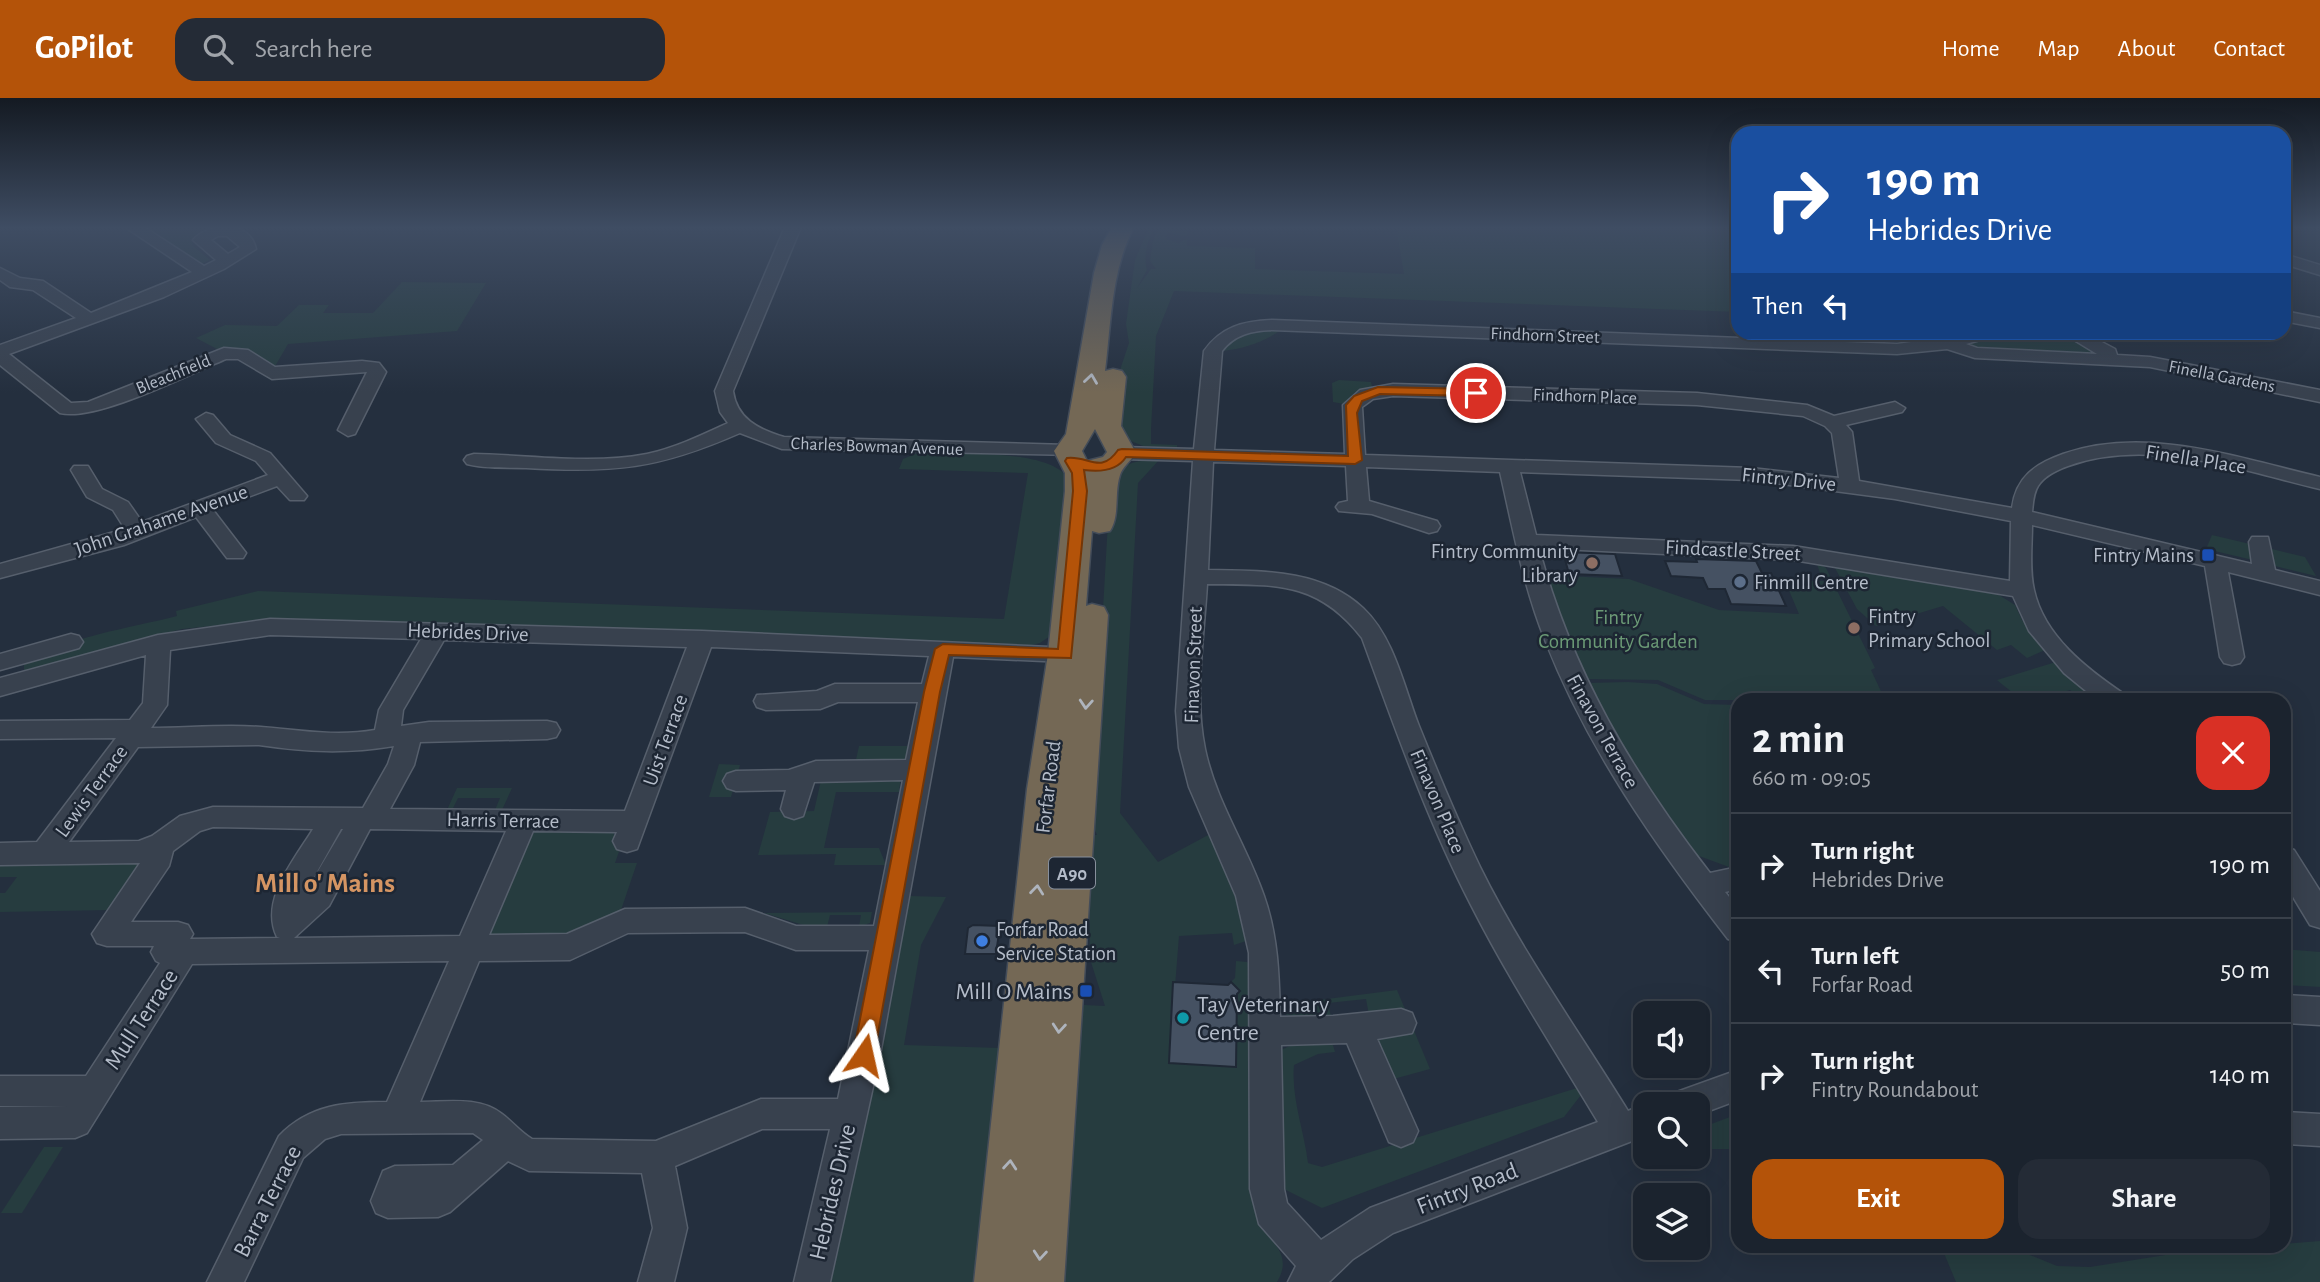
<!DOCTYPE html>
<html lang="en">
<head>
<meta charset="utf-8">
<style>
	:root { --surface:#1b232e; --page:#242b36; --text:#f1f3f6; --muted:#a0a4aa; --line:#39404a; --accent:#b45309 }
	body { margin:0; font-family:"Alegreya Sans",sans-serif; background:var(--page); color:var(--text); height:100vh; display:flex; flex-direction:column; font-size:26px; white-space:nowrap }
	* { box-sizing:border-box; margin:0 }
	p { font-size:23px; color:var(--muted) }
	.icon { flex:none; width:38px; height:38px; fill:none; stroke:currentColor; stroke-width:2; stroke-linecap:round; stroke-linejoin:round }
	.map { position:relative; flex:1; overflow:hidden }
	.drawer { position:absolute; left:1731px; top:595px; width:560px; height:560px; display:flex; flex-direction:column; background:var(--surface); border-radius:21px; box-shadow:0 7px 28px #0002,0 0 0 2px var(--line) }
	.drawer>* { flex:none }
	.hud { position:absolute; left:1731px; top:28px; width:560px; height:214px; border-radius:21px; box-shadow:0 7px 28px #0002,0 0 0 2px var(--line); background:#1a4fa0; color:#fff; overflow:hidden }
	.controls { position:absolute; left:1633px; top:903px; display:grid; gap:14px }
	.controls a { display:grid; place-items:center; width:77px; height:77px; border-radius:14px; background:var(--surface); box-shadow:0 7px 28px #0002,0 0 0 2px var(--line); font-size:35px }
	.pin { position:absolute; display:grid; place-items:center; width:60px; height:60px; color:#fff; margin:-30px; border:4px solid #fff; border-radius:50%; box-shadow:0 2px 7px #0007 }
	.me { position:absolute; width:77px; margin:-38px; rotate:11deg; stroke-linejoin:round; filter:drop-shadow(0 0 5px #0008) }
	.turn { display:flex; align-items:center; gap:24px; height:147px; padding:0 21px; font-size:32px }
	.turn .icon { width:91px; height:91px; stroke-width:2.5 }
	.turn b { display:block; font-size:49px; line-height:60px }
	.then { display:flex; align-items:center; height:66px; padding:0 21px; background:#0003; gap:14px; font-size:26px }
	.round { display:grid; place-items:center; flex:none; width:74px; height:74px; border-radius:21px; background:var(--page) }
	.headline { display:flex; align-items:center; justify-content:space-between; height:119px; padding:0 21px }
	h1 { font-size:42px; font-weight:700; line-height:52px }
	.action { display:flex; gap:14px; margin-top:auto; padding:14px 21px }
	.action a { flex:1; height:80px; border-radius:21px; background:var(--accent); color:#fff; font-size:28px; font-weight:700; line-height:80px; text-align:center }
	.action a+a { background:var(--page); color:var(--text) }
	ul { padding:0; list-style:none }
	li { display:flex; align-items:center; gap:21px; height:105px; padding:0 21px; border-top:2px solid var(--line) }
	li div { flex:1 }
	li b { display:block; font-size:26px }
	li em { font-style:normal }
	header { display:flex; align-items:center; gap:42px; box-sizing:border-box; height:98px; padding:0 35px; background:var(--accent); color:#fff }
	header strong { font-size:33px }
	nav { display:flex; gap:38px; margin-inline-start:auto; font-size:24px }
	.search { width:490px; height:63px; background:var(--page); display:flex; align-items:center; gap:18px; box-sizing:border-box; padding:0 24px; border-radius:21px; color:var(--muted); font-size:26px }
	.map>svg:first-child { display:block }
	.green { fill:#263c3f }
	.building { fill:#455162; stroke:#1f2835; stroke-width:2 }
	.lines { fill:none; stroke-linecap:round; stroke-linejoin:round }
	.minor-casing { stroke:#565f6c; stroke-width:3 }
	.highway-casing { stroke:#434c59; stroke-width:3 }
	.minor { fill:#38414e; fill-rule:evenodd }
	.highway { fill:#746855; fill-rule:evenodd }
	.oneway { stroke:#aeb4bd }
	.route { fill:#b45309; stroke:#753606; stroke-width:2 }
	.transit-dot { fill:#1a4fb4; stroke:#1d2633; stroke-width:2.5 }
	.education-dot { fill:#8d6e63; stroke:#1d2633; stroke-width:2.5 }
	.service-dot { fill:#5c6f8a; stroke:#1d2633; stroke-width:2.5 }
	.shop-dot { fill:#3f7fe0; stroke:#1d2633; stroke-width:2.5 }
	.culture-dot { fill:#0f9aa8; stroke:#1d2633; stroke-width:2.5 }
	.labels { text-anchor:middle; stroke-width:5; stroke-linejoin:round; paint-order:stroke }
	.far-street-label { font-size:18px; fill:#b4bcc9; stroke:#1d2633 }
	.shield { fill:#1d2633; stroke:#878f9c; stroke-width:2 }
	.shield-label { font-size:19px; font-weight:bold; fill:#b4bcc9 }
	.street-label { font-size:21px; fill:#b4bcc9; stroke:#1d2633 }
	.poi-label { font-size:21px; fill:#b4bcc9; stroke:#1d2633; text-anchor:start }
	.park-label { font-size:21px; fill:#6b9a76; stroke:#1d2633 }
	.near-poi-label { font-size:24px; fill:#b4bcc9; stroke:#1d2633; text-anchor:end }
	.near-street-label { font-size:24px; fill:#b4bcc9; stroke:#1d2633 }
	.district-label { font-size:28px; font-weight:bold; fill:#d59563; stroke:#1d2633 }
</style>
</head>
<body>
<header>
<strong>GoPilot</strong>
<div class="search"><svg class="icon" aria-label="search" viewBox="0 0 24 24"><circle cx="10" cy="10" r="6"/><path d="M15 15l6 6"/></svg>Search here</div>
<nav><a>Home</a><a>Map</a><a>About</a><a>Contact</a></nav>
</header>
<div class="map">
<svg width="2320" height="1184" viewBox="0 0 2320 1184">
	<rect width="100%" height="100%" fill="#242f3e"/>
	<g class="green">
		<polygon points="143,129 221,129 205,133 191,141 193,148 210,162 200,166"/>
		<path d="M1149 129H1154C1148 142 1143 158 1147 172L1137 190 1151 171H1156L1150 163 1153 143 1159 129H1175V133H1188L1187 138 1167 135 1166 141 1178 145 1187 141V148L1255 150V171L1404 176 1396 129H1738V214L1174 193 1156 238 1151 331V346L1177 347V351L1148 350 1121 339 1114 315 1120 272 1129 245 1126 226 1135 162Z"/>
		<polygon points="402,184 486,185 457,233 288,246 274,270 250,252 219,252 196,240 225,227 277,228 299,207 329,207 323,215 373,215"/>
		<path d="M1265 231 1281 232C1262 245 1245 250 1223 253 1232 238 1249 235 1265 231Z"/>
		<polygon points="1999,235 2063,235 2098,255 1973,251 1965,248 1966,244"/>
		<polygon points="1339,282 1371,284 1372,289 1354,295 1344,306 1333,304 1332,285"/>
		<path d="M915 356C951 357 1047 349 1068 380L1053 536 1040 545 1024 549 294 523 241 525 182 531 24 573V567C63 539 131 530 177 518L176 513 258 493 1004 521 1028 375 899 371 903 361Z"/>
		<path d="M1160 361 1138 385 1120 715 1158 764 1210 736 1251 833 1246 843 1234 847 1232 835 1179 838 1169 965 1236 968 1237 896 1240 893 1231 884 1235 880 1236 863 1247 864 1256 873 1252 1083C1253 1093 1253 1106 1256 1116 1263 1142 1296 1152 1277 1184H1060L1071 957 1084 907 1105 908 1090 861 1088 737H1097L1091 723 1110 388C1123 362 1133 364 1160 361Z"/>
		<polygon points="2212,437 2250,446 2257,463 2206,451"/>
		<polygon points="2272,451 2305,459 2316,478 2271,467"/>
		<polygon points="1816,463 1826,470 1875,570 1871,572 1885,602 1705,602 1658,582 1585,581 1545,477 1629,481 1719,512 1799,516 1785,483 1828,483 1826,479 1821,478"/>
		<polygon points="1837,466 1991,492 2015,507 2022,522 2045,552 2027,560 2011,547 1997,552 1943,508 1876,528 1857,511 1835,470"/>
		<path d="M2056 564 2100 602H2083L2070 592C2030 604 2030 610 1997 582Z"/>
		<polygon points="1628,584 1657,586 1704,606 1738,607 1738,767 1729,769 1691,755 1640,681 1586,585"/>
		<polygon points="859,648 908,648 905,666 855,666"/>
		<polygon points="719,666 740,667 731,699 709,699"/>
		<polygon points="822,678 901,678 899,694 836,694 824,750 879,750 886,767 834,767 836,756 758,757 770,714 814,713"/>
		<polygon points="457,690 512,690 502,712 495,712 500,700 458,700 452,712 447,712"/>
		<polygon points="545,732 612,733 621,748 615,765 637,765 620,815 573,841 486,842 529,740 535,734"/>
		<polygon points="145,763 111,812 0,814 0,795 5,795 17,779 0,779 0,765"/>
		<polygon points="909,798 946,799 921,847 904,947 1000,950 977,1184 831,1184 880,958"/>
		<polygon points="872,814 870,825 859,829 861,817 830,817 827,829 810,829 764,815"/>
		<polygon points="2284,851 2320,854 2320,889 2284,887"/>
		<polygon points="1397,892 1430,971 1390,982 1375,950 1366,901 1328,905 1331,919 1300,919 1286,917 1280,907"/>
		<path d="M1292 947H1333L1335 954 1318 956 1294 967C1291 1000 1304 1032 1308 1065L1322 1069 1577 990 1581 997 1564 1019 1322 1110 1282 1090 1281 952Z"/>
		<polygon points="1738,1016 1738,1051 1700,1051 1698,1031"/>
		<polygon points="44,1049 63,1049 22,1115 1,1115"/>
		<polygon points="2320,1143 2320,1184 1956,1184 1941,1148 2018,1148 2025,1155 2057,1168 2090,1169 2178,1155"/>
	</g>
	<g class="building">
		<polygon points="1563,454 1615,456 1622,478 1569,476"/>
		<polygon points="1696,461 1756,463 1762,475 1771,475 1786,508 1731,506 1725,491 1708,491 1703,480 1671,478 1665,463 1697,464"/>
		<polygon points="973,827 1000,828 996,856 965,856 968,830"/>
		<polygon points="1173,884 1228,887 1231,884 1240,893 1237,896 1236,969 1169,965"/>
	</g>
	<g class="lines">
		<defs>
			<g id="minor">
				<path d="M125 129H144L204 168 216 162 193 142C209 124 250 122 256 151L224 171 164 199 9 256 71 305 88 304 224 250 248 252 275 269 362 263 379 265 386 274 355 336 348 338 338 332 367 274 272 281 238 261H226C189 276 96 324 60 315L0 267V247L76 220 33 192 10 189 0 182V170L20 180 43 183 91 215 192 174ZM218 138H227L240 149 228 156 211 142Z"/>
				<path d="M785 129H801L733 293C737 321 758 331 784 339L1068 347 1075 349 1078 353 1075 357 782 351 740 335C658 371 615 375 526 370 507 369 485 371 467 366L464 362 467 358 474 356C531 357 591 367 647 356 675 350 702 337 728 325L720 314 715 293Z"/>
				<polygon points="2284,156 2320,167 2320,177 2284,166"/>
				<polygon points="2284,213 2320,220 2320,230 2284,223"/>
				<path d="M1272 222 1897 246C1930 242 1963 234 1996 234L1994 238 1966 246 1977 250 2097 256 2061 234H2083L2115 251 2117 257 2150 259 2320 292V304L2150 269 1975 260 1947 251 1897 256 1272 232C1252 233 1235 236 1222 253L1214 352 1345 356 1343 307 1360 292 1393 286 1697 295 1807 307 1834 318 1895 304 1905 310 1902 314 1846 327 1852 334 1859 383 2012 410C2016 379 2035 366 2063 356 2146 327 2238 360 2320 379V391C2240 372 2149 339 2068 368 2057 372 2044 378 2038 388 2033 396 2033 406 2032 414L2252 466 2249 444 2252 439H2268L2275 472 2320 483V497L2228 474 2244 559 2240 565 2232 567 2224 565 2220 559 2205 468 2032 427C2032 447 2029 472 2034 492 2044 538 2087 571 2124 596L2127 602H2097L2064 575 2029 533 2013 498 1793 462 1539 450C1571 572 1633 676 1710 775L1738 769V791L1725 794 1738 810V844L1728 841C1656 748 1588 652 1545 542 1523 487 1513 431 1500 374L1366 369 1369 403 1437 423 1440 428 1437 433 1429 435 1372 416 1339 413 1336 409 1339 405 1348 403 1346 368 1213 364 1208 472C1261 473 1321 471 1363 510 1394 539 1404 589 1419 628 1438 675 1458 723 1480 769 1522 854 1578 932 1628 1013L1645 1006V1038L1393 1135 1353 1161 1329 1184H1288L1296 1168 1259 1126 1250 1091 1249 855 1236 798 1189 689 1179 650 1176 613 1193 363 1122 361 1115 359 1112 355 1115 351 1122 349 1194 351 1204 253C1221 229 1243 223 1272 222ZM1393 298 1697 307 1803 318 1825 328 1832 335 1839 380 1751 370 1365 357 1362 309 1373 301ZM1520 374 1751 382 1895 401 2011 423 2010 483 1793 448 1536 437ZM1207 486C1274 487 1317 482 1362 540 1395 630 1427 722 1471 807 1509 882 1555 952 1598 1024L1370 1110 1321 1142 1287 1105 1284 1091 1281 947 1347 945 1389 1044 1401 1049 1413 1044 1418 1033 1377 941 1412 935 1416 925 1412 915 1401 911 1333 918 1280 919C1279 877 1278 838 1264 798 1247 748 1216 704 1205 651 1194 598 1204 540 1207 486Z"/>
				<polygon points="206,315 213,317 230,337 270,355 307,398 304,402 290,402 277,388 213,412 246,455 243,460 227,460 196,419 124,447 0,480 0,466 125,431 113,412 87,399 71,372 74,368 88,368 102,391 128,404 142,424 268,377 256,363 216,345 196,321"/>
				<path d="M270 521 702 533 1073 550 1077 556 1073 562 1065 564 953 559 880 957 830 1184H794L830 1031H762L675 1068 687 1130 674 1184H638L653 1130 642 1075 529 1073 508 1063 450 1114 438 1119 388 1120 376 1115 371 1103 383 1073 395 1068 453 1067 483 1042 473 1035 341 1036 325 1041 303 1060 244 1184H207L279 1038C310 1006 346 1004 387 1004L449 863 192 866 87 1035 75 1040 0 1041V1009L67 1008H0V978H86L160 865 156 863 151 854 154 848H107L97 845 92 836 140 765 0 767V745L37 744 116 640 0 641V623L130 622 143 605 146 557 0 598V580L158 537ZM270 537 421 541 379 612 375 632C335 639 300 632 261 629 225 626 187 630 151 630L167 607 170 552ZM444 542 687 549 625 713 390 711 414 667 420 644 547 641 556 639 560 632 556 625 547 623 429 624 401 628 403 612ZM711 549 929 558 922 586H835L817 593 757 597 754 603 757 609 766 612 820 611 838 604H918L906 662 816 663 789 672 736 673 727 676 723 683 727 690 736 693 786 692 781 711 785 718 794 721 803 718 814 684 903 682 874 828H796L745 810 625 811 567 836 489 837 533 733 617 734 613 743 617 751 627 754 637 751ZM259 647C307 654 345 656 394 648L388 666 363 710 213 709 180 718 152 738 139 743 69 744 138 649ZM213 729 313 731C295 761 259 802 277 839L280 840 190 841 193 836 188 827 178 824H131L169 768 173 753 200 733ZM341 731H343L305 795ZM370 731 506 733 460 838 294 840 329 808ZM745 834 796 852H869L838 1001H761L656 1043 532 1041C519 1033 514 1025 502 1016 480 998 446 1004 420 1004L479 863 570 862 628 835Z"/>
				<polygon points="71,536 79,538 83,544 79,550 0,572 0,556"/>
				<polygon points="2284,749 2294,752 2320,793 2320,830 2310,827 2284,784"/>
				<polygon points="2284,897 2320,899 2320,927 2284,925"/>
				<polygon points="1738,972 1738,1002 1698,1017 1698,1006 1670,1006 1674,995"/>
				<polygon points="2284,1014 2320,1016 2320,1048 2284,1046"/>
			</g>
			<path id="highway" d="M1112 129H1134C1111 172 1111 226 1105 273L1113 271 1122 273 1126 279 1121 328 1136 355C1131 362 1122 370 1120 377 1114 395 1120 418 1110 433L1099 435 1092 433 1086 508 1092 506 1104 509 1108 517 1064 1184H974L1027 691 1048 556 1065 393V375L1054 353 1066 336 1094 175 1102 147ZM1095 331 1107 354 1103 359 1087 363 1082 353Z"/>
		</defs>
		<use href="#minor" class="minor-casing"/>
		<use href="#highway" class="highway-casing"/>
		<use href="#minor" class="minor"/>
		<use href="#highway" class="highway"/>
	</g>
	<defs><path id="oneway-chevron" d="M-2-3.5L2.5 0L-2 3.5" fill="none" stroke-width="1.6" stroke-linecap="round" stroke-linejoin="round" transform="scale(1.75)"/></defs>
	<g class="oneway">
		<use href="#oneway-chevron" transform="translate(1091 281) rotate(-82)"/>
		<use href="#oneway-chevron" transform="translate(1086 606) rotate(94)"/>
		<use href="#oneway-chevron" transform="translate(1037 792) rotate(-84)"/>
		<use href="#oneway-chevron" transform="translate(1059 930) rotate(95)"/>
		<use href="#oneway-chevron" transform="translate(1010 1067) rotate(-85)"/>
		<use href="#oneway-chevron" transform="translate(1040 1157) rotate(95)"/>
	</g>
	<linearGradient id="sky" x2="0" y2="1"><stop stop-color="#141a22"/><stop offset="0.44" stop-color="#3f4d63"/><stop offset="1" stop-color="#3f4d63" stop-opacity="0"/></linearGradient>
	<rect width="2320" height="295" fill="url(#sky)"/>
	<path class="route" d="M1378 289 1476 291 1482 295 1476 298 1380 296 1362 303 1357 315 1362 362 1355 366 1126 359C1117 373 1099 374 1084 372L1087 393 1071 560 949 557 940 594 874 957 871 964 864 966 856 964 853 957 924 594 935 551 943 546 1058 551 1073 393 1072 375 1065 363 1067 360C1088 357 1101 377 1118 352L1122 351 1348 358 1346 307 1354 298Z"/>
	<g class="transit-dot">
		<rect x="2201" y="450" width="14" height="14" rx="3.5"/>
		<rect x="1079" y="886" width="14" height="14" rx="3.5"/>
	</g>
	<g class="education-dot">
		<circle cx="1592" cy="465" r="7"/>
		<circle cx="1854" cy="530" r="7"/>
	</g>
	<circle class="service-dot" cx="1740" cy="484" r="7"/>
	<circle class="shop-dot" cx="982" cy="843" r="7"/>
	<circle class="culture-dot" cx="1183" cy="920" r="7"/>
	<g class="labels">
		<g class="far-street-label">
			<text transform="translate(1545 237) rotate(2)" y="6">Findhorn Street</text>
			<text transform="translate(173 276) rotate(-22)" y="6">Bleachfield</text>
			<text transform="translate(2222 278) rotate(11)" y="6">Finella Gardens</text>
			<text transform="translate(1585 298) rotate(2)" y="6">Findhorn Place</text>
			<text transform="translate(877 348) rotate(2)" y="6">Charles Bowman Avenue</text>
		</g>
		<rect class="shield" x="1049" y="759.5" width="46" height="31" rx="5"/>
		<g class="shield-label">
			<text x="1072" y="782">A90</text>
		</g>
		<g class="street-label">
			<text transform="translate(2196 361) rotate(9)" y="7">Finella Place</text>
			<text transform="translate(1789 381) rotate(6)" y="7">Fintry Drive</text>
			<text transform="translate(161 422) rotate(-19)" y="7">John Grahame Avenue</text>
			<text transform="translate(1733 452) rotate(3)" y="7">Findcastle Street</text>
			<text transform="translate(468 534) rotate(2)" y="7">Hebrides Drive</text>
			<text transform="translate(1193 567) rotate(-88)" y="7">Finavon Street</text>
			<text transform="translate(1603 633) rotate(61)" y="7">Finavon Terrace</text>
			<text transform="translate(665 642) rotate(-70)" y="7">Uist Terrace</text>
			<text transform="translate(1048 689) rotate(-83)" y="7">Forfar Road</text>
			<text transform="translate(91 693) rotate(-54)" y="7">Lewis Terrace</text>
			<text transform="translate(1438 703) rotate(67)" y="7">Finavon Place</text>
			<text transform="translate(503 722) rotate(1)" y="7">Harris Terrace</text>
		</g>
		<g class="poi-label">
			<text x="1578" y="460" text-anchor="end">Fintry Community<tspan x="1578" dy="24">Library</tspan></text>
			<text x="2194" y="464" text-anchor="end">Fintry Mains</text>
			<text x="1754" y="491">Finmill Centre</text>
			<text x="1868" y="525">Fintry<tspan x="1868" dy="24">Primary School</tspan></text>
			<text x="996" y="838">Forfar Road<tspan x="996" dy="24">Service Station</tspan></text>
		</g>
		<g class="park-label">
			<text x="1618" y="526">Fintry<tspan x="1618" dy="24">Community Garden</tspan></text>
		</g>
		<g class="near-poi-label">
			<text x="1072" y="901">Mill O Mains</text>
			<text x="1197" y="914" text-anchor="start">Tay Veterinary<tspan x="1197" dy="28">Centre</tspan></text>
		</g>
		<g class="near-street-label">
			<text transform="translate(141 921) rotate(-57)" y="8">Mull Terrace</text>
			<text transform="translate(1467 1090) rotate(-21)" y="8">Fintry Road</text>
			<text transform="translate(832 1094) rotate(-77)" y="8">Hebrides Drive</text>
			<text transform="translate(267 1103) rotate(-63)" y="8">Barra Terrace</text>
		</g>
		<g class="district-label">
			<text x="325" y="794">Mill o' Mains</text>
		</g>
	</g>
</svg>
<div class="controls">
<a><svg class="icon" aria-label="sound" viewBox="0 0 24 24"><path d="M4 9h4l5-4v14l-5-4H4zM17 9q2 3 0 6"/></svg></a>
<a><svg class="icon" aria-label="search" viewBox="0 0 24 24"><circle cx="10" cy="10" r="6"/><path d="M15 15l6 6"/></svg></a>
<a><svg class="icon" aria-label="layers" viewBox="0 0 24 24"><path d="M12 4l9 5-9 5-9-5zM3 14l9 5 9-5"/></svg></a>
</div>
<div class="pin" style="left:1476px;top:295px;background:#d93025"><svg class="icon" aria-label="arrive" viewBox="0 0 24 24"><path d="M6 21V4h12l-3 4 3 4H6"/></svg></div>
<svg class="me" style="left:864px;top:957px" viewBox="-20 -20 40 40"><path d="M0-17L14 15 0 8-14 15z" fill="#b45309" stroke="#fff" stroke-width="4"/></svg>
<div class="hud">
<div class="turn"><svg class="icon" aria-label="right" viewBox="0 0 24 24"><path d="M7 20v-9h11M14 6l5 5-5 5"/></svg><div><b>190 m</b>Hebrides Drive</div></div>
<div class="then">Then<svg class="icon" aria-label="left" viewBox="0 0 24 24"><path d="M17 20v-9H6M10 6l-5 5 5 5"/></svg></div>
</div>
<section class="drawer">
<div class="headline"><div><h1>2 min</h1><p>660 m · 09:05</p></div><a class="round" style="background:#d93025;color:#fff"><svg class="icon" aria-label="close" viewBox="0 0 24 24"><path d="M6 6l12 12M18 6L6 18"/></svg></a></div>
<ul>
<li><svg class="icon" aria-label="right" viewBox="0 0 24 24"><path d="M7 20v-9h11M14 6l5 5-5 5"/></svg><div><b>Turn right</b><p>Hebrides Drive</p></div><em>190 m</em></li>
<li><svg class="icon" aria-label="left" viewBox="0 0 24 24"><path d="M17 20v-9H6M10 6l-5 5 5 5"/></svg><div><b>Turn left</b><p>Forfar Road</p></div><em>50 m</em></li>
<li><svg class="icon" aria-label="right" viewBox="0 0 24 24"><path d="M7 20v-9h11M14 6l5 5-5 5"/></svg><div><b>Turn right</b><p>Fintry Roundabout</p></div><em>140 m</em></li>
</ul>
<div class="action"><a>Exit</a><a>Share</a></div>
</section>
</div>
</body>
</html>
